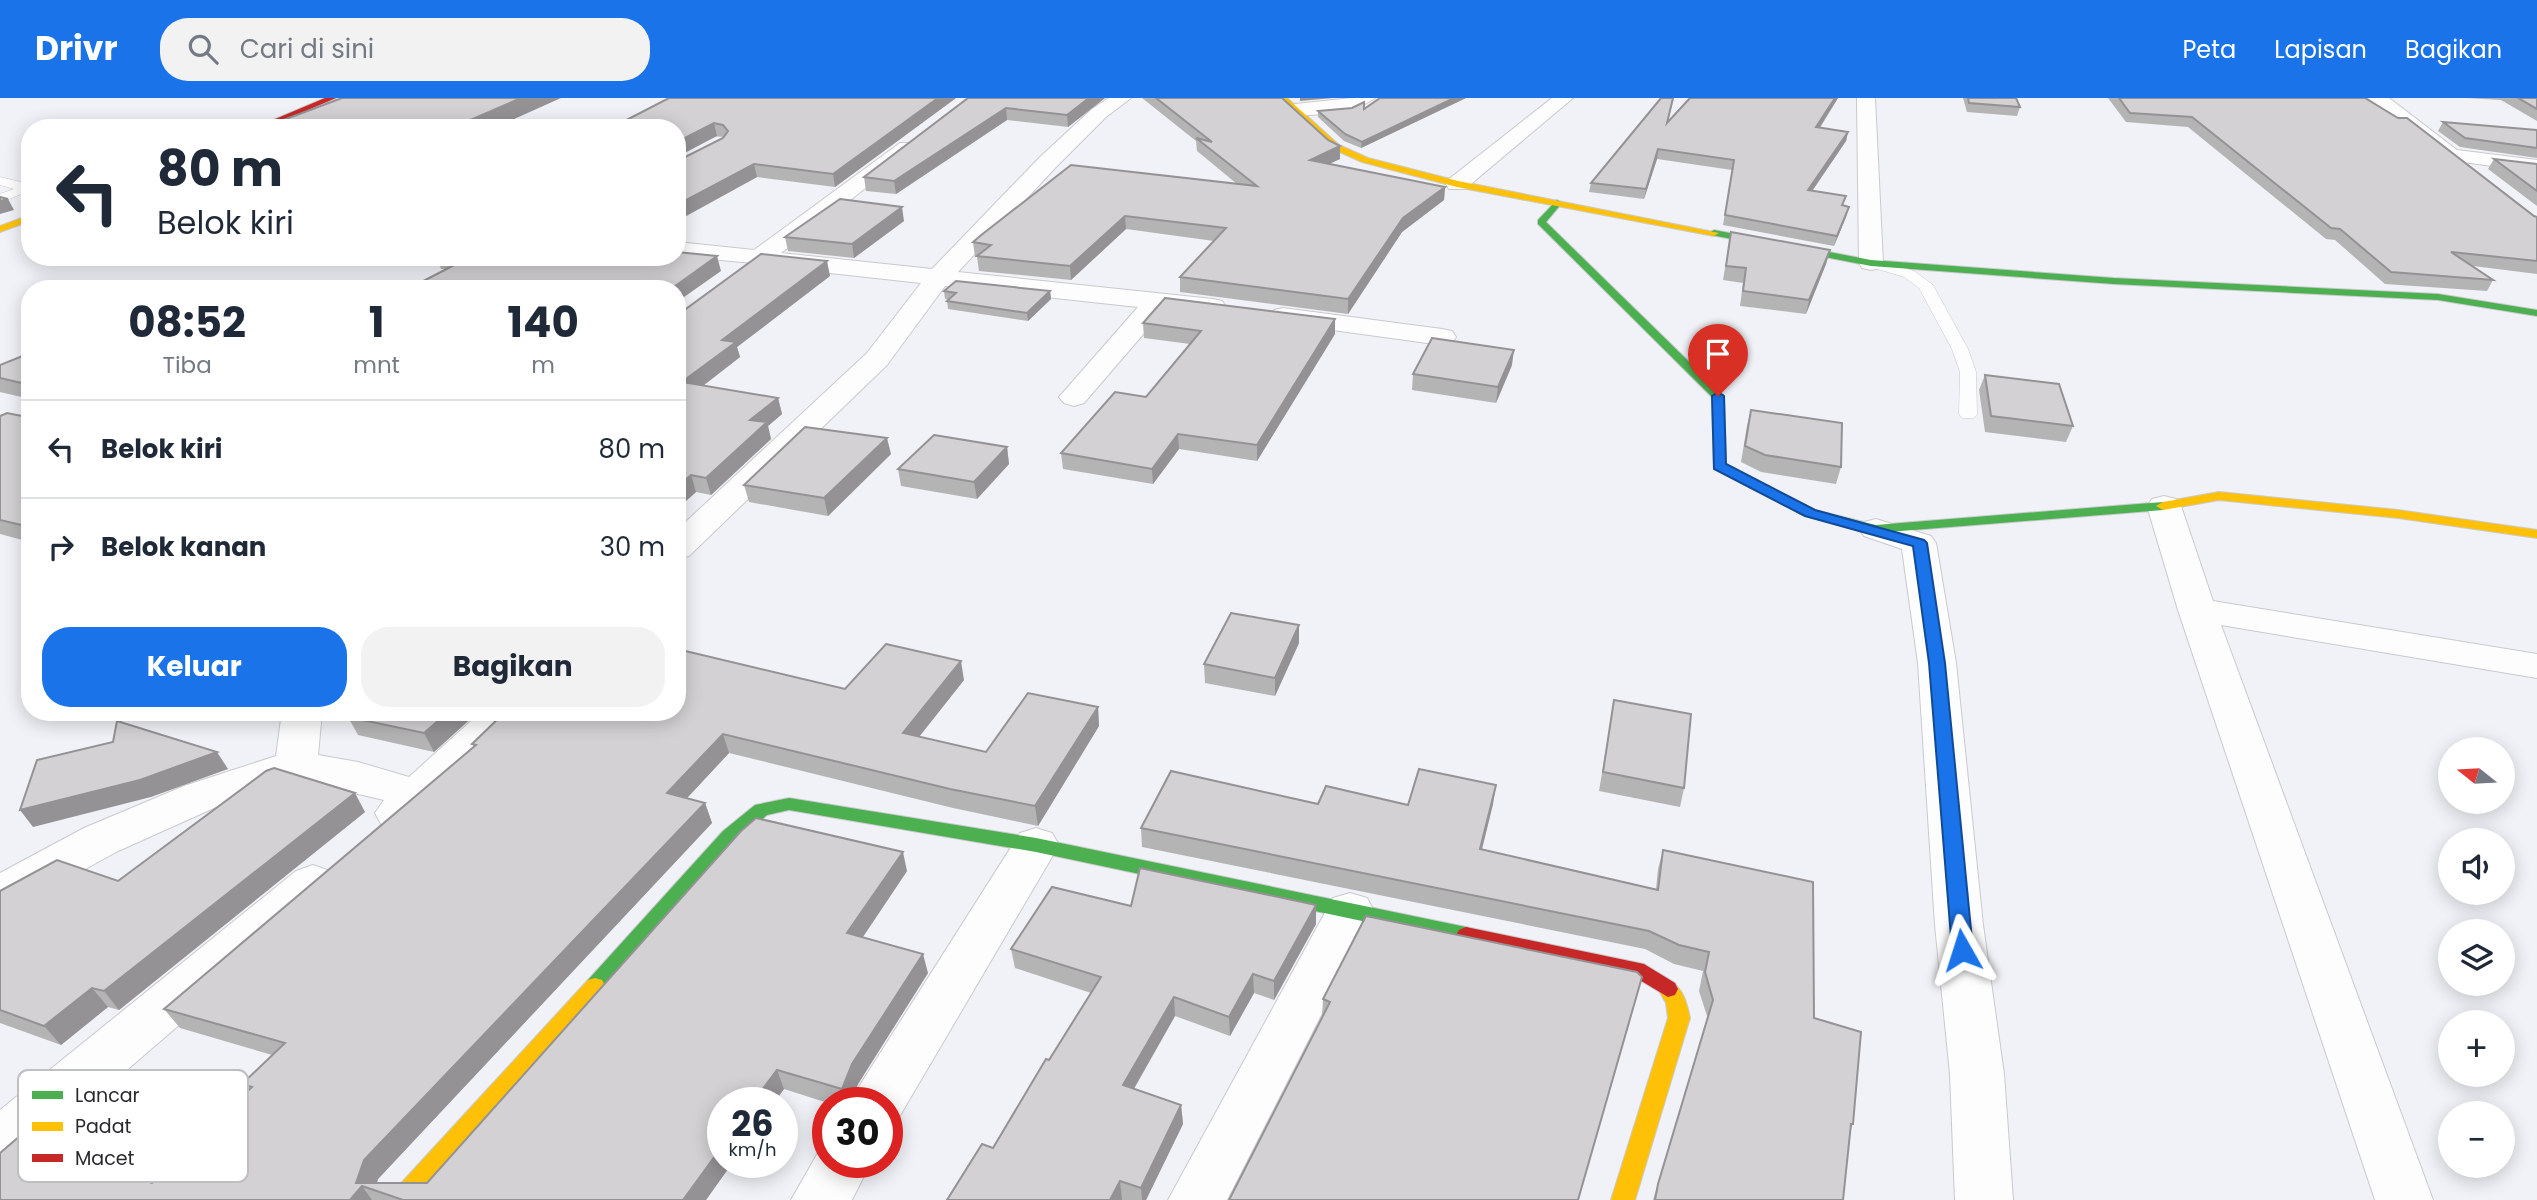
<!DOCTYPE html>
<html lang="id">
<head>
<meta charset="utf-8">
<style>
	:root { --surface:#fff; --page:#f2f2f3; --text:#1f2937; --muted:#747a83; --line:#e0e1e3; --accent:#1a73e8 }
	body { margin:0; font-family:Poppins,sans-serif; background:var(--page); color:var(--text); height:100vh; display:flex; flex-direction:column; font-size:26px; white-space:nowrap }
	* { box-sizing:border-box; margin:0 }
	p { font-size:23px; color:var(--muted) }
	.icon { flex:none; width:38px; height:38px; fill:none; stroke:currentColor; stroke-width:2; stroke-linecap:round; stroke-linejoin:round }
	.map { position:relative; flex:1; overflow:hidden }
	.side { position:absolute; left:21px; top:182px; width:665px; height:441px; display:flex; flex-direction:column; background:var(--surface); border-radius:28px; box-shadow:0 4px 18px #0003 }
	.side>* { flex:none }
	.guide { position:absolute; left:21px; top:21px; width:665px; height:147px; border-radius:28px; box-shadow:0 4px 18px #0003; background:#fff; color:var(--text); overflow:hidden }
	.needle { width:46px; rotate:288deg }
	.buttons { position:absolute; left:2438px; top:639px; display:grid; gap:14px }
	.buttons a { display:grid; place-items:center; width:77px; height:77px; border-radius:50%; background:var(--surface); box-shadow:0 4px 18px #0003; font-size:35px }
	.speed { position:absolute; left:707px; top:989px; display:flex; gap:14px; font-size:35px; font-weight:700; text-align:center }
	.speed>* { display:grid; place-content:center; width:91px; height:91px; border-radius:50%; background:var(--surface); box-shadow:0 4px 18px #0003; line-height:1 }
	.speed small { font-size:18px; font-weight:400 }
	.speed .limit { border:10px solid #d22; background:#fff; color:#111 }
	.pin { position:absolute; display:grid; place-items:center; width:60px; height:60px; color:#fff; margin:-72px -30px; border-radius:50% 50% 50% 0; rotate:-45deg; box-shadow:0 0 7px #0007 }
	.pin .icon { rotate:45deg }
	.me { position:absolute; width:77px; margin:-38px; rotate:354deg; stroke-linejoin:round; filter:drop-shadow(0 0 5px #0008) }
	.turn { display:flex; align-items:center; gap:24px; height:147px; padding:0 21px; font-size:32px }
	.turn .icon { width:91px; height:91px; stroke-width:2.5 }
	.turn b { display:block; font-size:49px; line-height:60px }
	.eta { display:flex; justify-content:space-evenly; align-items:center; height:119px; text-align:center }
	.eta b { font-size:42px; font-weight:700; line-height:49px }
	.action { display:flex; gap:14px; margin-top:auto; padding:14px 21px }
	.action a { flex:1; height:80px; border-radius:28px; background:var(--accent); color:#fff; font-size:28px; font-weight:700; line-height:80px; text-align:center }
	.action a+a { background:var(--page); color:var(--text) }
	ul { padding:0; list-style:none }
	li { display:flex; align-items:center; gap:21px; height:98px; padding:0 21px; border-top:2px solid var(--line) }
	li div { flex:1 }
	li b { display:block; font-size:26px }
	li em { font-style:normal }
	header { display:flex; align-items:center; gap:42px; box-sizing:border-box; height:98px; padding:0 35px; background:var(--accent); color:#fff }
	header strong { font-size:33px }
	nav { display:flex; gap:38px; margin-inline-start:auto; font-size:24px }
	.search { width:490px; height:63px; background:var(--page); display:flex; align-items:center; gap:18px; box-sizing:border-box; padding:0 24px; border-radius:28px; color:var(--muted); font-size:26px }
	.map>svg:first-child { display:block }
	.lines { fill:none; stroke-linecap:round; stroke-linejoin:round }
	.lane-casing { stroke:#c9cace; stroke-width:1 }
	.street-casing { stroke:#c9cace; stroke-width:2 }
	.fast-casing { stroke:#c9cace; stroke-width:2 }
	.slow-casing { stroke:#c9cace; stroke-width:2 }
	.jam-casing { stroke:#c9cace; stroke-width:2 }
	.lane { fill:#fdfdfe; fill-rule:evenodd }
	.street { fill:#fdfdfe; fill-rule:evenodd }
	.fast { fill:#4caf50; fill-rule:evenodd }
	.slow { fill:#ffc107; fill-rule:evenodd }
	.jam { fill:#c62828; fill-rule:evenodd }
	.wall { fill:#b5b4b5 }
	.shaded-wall { fill:#949294 }
	.building { fill:#d3d1d3; stroke:#949294; stroke-width:2 }
	.route { fill:#1a73e8; stroke:#114b97; stroke-width:2 }
	.key { fill:#fff; stroke:#bebfc0; stroke-width:2 }
	.key-label { font-size:19px; fill:#28292c }
</style>
</head>
<body>
<header>
<strong>Drivr</strong>
<div class="search"><svg class="icon" aria-label="search" viewBox="0 0 24 24"><circle cx="10" cy="10" r="6"/><path d="M15 15l6 6"/></svg>Cari di sini</div>
<nav><a>Peta</a><a>Lapisan</a><a>Bagikan</a></nav>
</header>
<div class="map">
<svg width="2537" height="1102" viewBox="0 0 2537 1102">
	<rect width="100%" height="100%" fill="#f1f2f7"/>
	<g class="lines">
		<defs>
			<g id="lane">
				<polygon points="0,79 25,85 28,93 0,105 0,96 14,91 0,87"/>
				<polygon points="1873,161 1914,173 1933,187 1968,251 1976,274 1977,316 1974,320 1962,320 1959,316 1960,274 1952,251 1919,190 1904,179 1868,168 1866,165"/>
			</g>
			<g id="street">
				<polygon points="1109,0 1131,0 1106,19 1056,69 958,174 1213,201 1222,203 1226,209 1222,215 1213,217 1164,212 1084,305 1074,308 1064,305 1059,299 1138,209 945,188 887,267 689,458 677,461 677,432 867,255 921,185 775,169 765,166 677,158 677,144 754,152 900,45 914,45 917,49 914,53 781,155 932,171 1040,59 1092,11"/>
				<polygon points="1352,0 1375,0 1352,14 1295,18 1285,12 1295,6"/>
				<polygon points="1552,0 1573,0 1465,91 1449,91 1446,86 1449,81"/>
				<polygon points="1857,0 1875,0 1883,165 1880,170 1871,172 1862,170 1859,165"/>
				<polygon points="2368,0 2389,0 2457,52 2537,62 2537,74 2448,62"/>
				<polygon points="1283,210 1442,231 1452,233 1456,239 1452,245 1442,247 1274,224 1270,218 1274,212"/>
				<polygon points="2164,398 2176,401 2181,408 2213,503 2537,556 2537,580 2221,527 2433,1102 2375,1102 2178,512 2147,408 2152,401"/>
				<polygon points="1876,421 1931,438 1936,445 1956,565 1983,827 2004,976 2013,1102 1955,1102 1950,976 1935,827 1918,565 1902,451 1864,438 1859,431 1864,424"/>
				<polygon points="282,614 322,614 318,657 358,664 409,679 481,614 526,614 520,623 413,726 397,731 381,726 375,715 384,702 298,682 214,710 116,754 17,809 0,814 0,775 84,730 184,688 276,658"/>
				<polygon points="1036,730 1052,735 1059,747 898,1021 887,1025 887,1004 852,1004 860,987 1020,735"/>
				<polygon points="313,767 330,773 336,785 330,797 20,1064 0,1071 0,1012 296,773"/>
				<polygon points="1350,795 1367,800 1374,813 1227,1102 1168,1102 1333,800"/>
				<polygon points="828,1044 828,1064 871,1064 852,1102 791,1102 823,1046"/>
			</g>
			<g id="fast">
				<polygon points="1557,102 1562,105 1546,124 1724,298 1726,366 1815,412 1876,427 2163,404 2170,408 2163,412 1876,435 1805,418 1714,371 1712,299 1538,126 1538,122"/>
				<polygon points="1714,132 1871,162 2114,180 2438,196 2537,212 2537,218 2438,202 2114,186 1871,168 1711,137 1709,135"/>
				<polygon points="789,700 1036,740 1466,829 1473,832 1476,837 1473,842 1466,845 1036,754 789,712 767,717 737,743 602,894 595,896 588,894 585,888 588,882 723,733 755,707"/>
			</g>
			<g id="slow">
				<polygon points="1278,0 1287,0 1339,47 1368,60 1458,83 1719,135 1714,138 1457,89 1362,64 1333,51"/>
				<polygon points="30,117 30,123 0,134 0,128"/>
				<polygon points="2219,394 2398,412 2537,432 2537,440 2398,420 2219,402 2163,412 2156,408 2163,404"/>
				<polygon points="595,880 602,882 605,888 602,894 416,1102 389,1102 393,1094 588,882"/>
				<path d="M1668 883C1683 888 1687 906 1690 920L1635 1102H1611L1668 920 1666 905 1658 891 1661 885Z"/>
			</g>
			<g id="jam">
				<polygon points="325,0 336,0 266,30 254,30"/>
				<polygon points="1466,829 1644,866 1675,885 1678,891 1675,897 1668,899 1638,881 1459,842 1456,837 1459,832"/>
			</g>
		</defs>
		<use href="#lane" class="lane-casing"/>
		<use href="#street" class="street-casing"/>
		<use href="#fast" class="fast-casing"/>
		<use href="#slow" class="slow-casing"/>
		<use href="#jam" class="jam-casing"/>
		<use href="#lane" class="lane"/>
		<use href="#street" class="street"/>
		<use href="#fast" class="fast"/>
		<use href="#slow" class="slow"/>
		<use href="#jam" class="jam"/>
	</g>
	<g class="wall">
		<polygon points="956,0 835,89 757,79 677,123 677,63 724,39 611,30"/>
		<polygon points="968,0 1105,0 1068,29 1007,22 896,96 866,93 864,79"/>
		<polygon points="1142,0 1282,0 1328,42 1340,48 1340,61 1329,66 1445,89 1444,102 1402,134 1348,216 1180,194 1180,179 1214,143 1126,131 1071,182 979,173 977,159 975,159 973,144 1237,86 1197,53 1196,43"/>
		<polygon points="1380,0 1466,0 1361,50 1344,43 1318,19 1318,13 1352,10 1364,11"/>
		<polygon points="1661,0 1674,0 1668,23 1689,0 1838,0 1820,30 1848,34 1846,43 1812,93 1844,108 1849,109 1846,119 1834,148 1723,127 1732,72 1657,61 1644,101 1589,94 1591,85"/>
		<polygon points="1963,0 2016,0 2020,9 2017,18 1967,14"/>
		<polygon points="2108,0 2365,0 2534,118 2537,119 2537,176 2473,168 2493,182 2487,193 2385,186 2335,142 2326,141 2188,29 2126,24"/>
		<polygon points="2466,0 2537,0 2537,23 2501,2"/>
		<polygon points="2443,24 2537,32 2537,60 2460,49 2438,33"/>
		<polygon points="2494,61 2537,66 2537,108 2488,71"/>
		<polygon points="904,123 854,160 788,153 785,139"/>
		<polygon points="1731,134 1830,152 1826,166 1806,216 1740,208 1743,185 1723,182"/>
		<polygon points="437,159 677,159 721,173 445,171 441,171"/>
		<polygon points="830,178 737,249 740,259 703,288 778,300 782,316 768,328 771,341 711,397 696,394 677,411 677,214"/>
		<polygon points="944,193 1050,193 1051,201 1028,223 948,211 947,203 949,202 945,201"/>
		<polygon points="1143,225 1335,236 1257,363 1179,351 1153,386 1063,371 1061,355 1146,299 1190,246 1144,240"/>
		<polygon points="30,255 30,301 0,294 0,267"/>
		<polygon points="1512,267 1496,305 1412,292 1413,276"/>
		<polygon points="1985,277 2073,328 2066,344 1985,334 1979,292"/>
		<polygon points="30,305 30,444 0,436 0,318 22,318"/>
		<polygon points="1751,312 1841,369 1836,386 1761,374 1741,364 1747,328"/>
		<polygon points="1007,349 1009,366 977,401 901,388 898,371"/>
		<polygon points="891,356 828,418 749,404 744,387"/>
		<polygon points="1299,527 1299,545 1275,598 1205,585 1204,566"/>
		<polygon points="964,582 919,639 986,654 1098,609 1099,628 1038,728 953,710 729,655 687,700 705,705 712,725 378,1081 377,1085 427,1085 907,773 863,839 928,875 858,986 850,1004 828,1005 784,991 706,1102 0,1102 152,1085 248,993 242,986 272,957 180,930 164,911 474,649 472,646 845,591"/>
		<polygon points="1614,602 1684,690 1680,709 1599,693"/>
		<polygon points="478,614 434,654 358,637 348,619"/>
		<polygon points="1318,706 1408,707 1493,706 1482,752 1656,791 1658,771 1663,752 1814,920 1853,1026 1850,1033 1843,1102 1653,1102 1708,921 1699,893 1703,873 1674,866 1645,851 1142,749 1141,730"/>
		<polygon points="365,714 119,912 108,909 61,947 0,925 0,793 118,783"/>
		<polygon points="1316,807 1316,826 1274,902 1254,895 1230,938 1175,918 1134,991 1181,1007 1183,1026 1146,1102 947,1102 993,1050 1091,895 1015,870 1011,851 1131,808"/>
		<polygon points="1637,898 1322,919 1323,901"/>
	</g>
	<g class="shaded-wall">
		<polygon points="521,0 561,0 494,30 452,30"/>
		<polygon points="938,0 956,0 835,89 833,76"/>
		<polygon points="1089,0 1105,0 1068,29 1067,17"/>
		<polygon points="1300,0 1333,0 1300,3"/>
		<polygon points="1454,0 1466,0 1361,50 1362,44"/>
		<polygon points="1835,0 1838,0 1814,38 1816,29"/>
		<polygon points="1006,10 1007,22 896,96 894,83"/>
		<polygon points="714,25 717,38 677,59 677,44"/>
		<polygon points="1848,34 1846,43 1806,102 1808,92"/>
		<polygon points="1340,48 1340,61 1309,75 1310,62"/>
		<polygon points="1658,51 1657,61 1644,101 1646,91"/>
		<polygon points="754,66 757,79 677,123 677,107"/>
		<polygon points="1445,89 1444,102 1402,134 1348,216 1348,201 1403,120"/>
		<polygon points="8,101 14,112 0,116 0,103"/>
		<polygon points="902,109 904,123 854,160 852,146"/>
		<polygon points="1849,109 1846,119 1834,148 1837,138"/>
		<polygon points="1125,118 1126,131 1071,182 1070,168"/>
		<polygon points="1830,152 1826,166 1806,216 1809,202"/>
		<polygon points="717,158 721,173 677,204 677,191 671,190"/>
		<polygon points="827,163 830,178 737,249 740,259 687,300 682,284 722,242"/>
		<polygon points="1050,193 1051,201 1028,223 1027,215"/>
		<polygon points="1335,221 1335,236 1257,363 1257,347"/>
		<polygon points="1514,252 1512,267 1496,305 1498,289"/>
		<polygon points="778,300 782,316 768,328 771,341 711,397 706,380 750,322"/>
		<polygon points="1178,336 1179,351 1153,386 1152,371"/>
		<polygon points="887,340 891,356 828,418 824,400"/>
		<polygon points="1007,349 1009,366 977,401 974,384"/>
		<polygon points="691,377 696,394 677,411 677,389"/>
		<polygon points="1299,527 1299,545 1275,598 1275,580"/>
		<polygon points="961,563 964,582 907,654 903,635"/>
		<polygon points="1098,609 1099,628 1038,728 1035,708"/>
		<polygon points="448,614 478,614 434,654 424,635"/>
		<polygon points="723,636 729,655 674,714 667,695"/>
		<polygon points="217,654 228,671 151,699 33,729 20,712"/>
		<polygon points="1496,687 1493,706 1477,770 1480,751"/>
		<polygon points="355,695 365,714 119,912 104,893"/>
		<polygon points="705,705 712,725 378,1081 374,1092 362,1088 372,1102 350,1102 364,1062"/>
		<polygon points="903,754 907,773 852,855 847,835"/>
		<polygon points="1316,807 1316,826 1274,902 1274,883"/>
		<polygon points="923,856 928,875 858,986 850,1004 846,1004 842,991 852,966"/>
		<polygon points="1253,876 1254,895 1230,938 1229,919"/>
		<polygon points="92,890 108,909 61,947 44,928"/>
		<polygon points="1174,899 1175,918 1125,1006 1123,987"/>
		<polygon points="777,972 784,991 774,1004 753,1004"/>
		<polygon points="1181,1007 1183,1026 1146,1102 1142,1102 1141,1090"/>
		<polygon points="723,1047 723,1064 733,1064 706,1102 683,1102"/>
		<polygon points="1120,1083 1122,1102 1110,1102"/>
	</g>
	<g class="building">
		<polygon points="342,0 521,0 452,30 262,30"/>
		<polygon points="669,0 938,0 833,76 754,66 677,107 677,63 723,40 728,33 723,27 714,25 677,44 677,30 611,30"/>
		<polygon points="968,0 1089,0 1067,17 1006,10 894,83 864,79"/>
		<polygon points="1156,0 1282,0 1328,42 1340,48 1310,62 1445,89 1403,120 1348,201 1180,179 1226,130 1125,118 1070,168 977,158 991,147 973,144 980,138 1071,67 1257,88 1196,40 1212,44"/>
		<polygon points="1380,0 1454,0 1362,44 1345,36 1318,13 1352,10 1364,4 1364,11"/>
		<polygon points="1661,0 1673,0 1667,25 1690,0 1835,0 1816,29 1848,34 1808,92 1846,98 1842,107 1849,109 1837,138 1725,117 1734,62 1658,51 1646,91 1591,85"/>
		<polygon points="1968,0 2016,0 2020,9 1969,5"/>
		<polygon points="2119,0 2365,0 2398,20 2407,20 2534,118 2537,119 2537,163 2451,154 2493,182 2391,174 2340,131 2331,130 2192,19 2130,15"/>
		<polygon points="2518,0 2537,0 2537,11"/>
		<polygon points="2443,24 2537,32 2537,50 2465,40"/>
		<polygon points="2494,61 2537,66 2537,93"/>
		<polygon points="0,99 8,101 0,103"/>
		<polygon points="840,101 902,109 852,146 785,139"/>
		<polygon points="1731,134 1830,152 1809,202 1743,193 1746,170 1726,168"/>
		<polygon points="677,154 717,158 671,191 408,191 466,161 456,159 677,159"/>
		<polygon points="761,156 827,163 722,242 736,244 682,284 778,300 750,322 767,324 706,380 691,377 677,389 677,214 683,213"/>
		<polygon points="956,183 1050,193 1027,215 947,203 956,195 944,193"/>
		<polygon points="1165,200 1335,221 1257,347 1178,336 1152,371 1061,355 1115,294 1146,299 1201,233 1143,225"/>
		<polygon points="1432,240 1514,252 1498,289 1413,276"/>
		<polygon points="30,255 30,287 0,280 0,267"/>
		<polygon points="1985,277 2059,286 2073,328 1991,318"/>
		<polygon points="30,305 30,429 0,422 0,318 7,315 22,318 23,308"/>
		<polygon points="1751,312 1842,325 1841,369 1765,357 1745,348"/>
		<polygon points="805,329 887,340 824,400 744,387"/>
		<polygon points="934,337 1007,349 974,384 898,371"/>
		<polygon points="1231,515 1299,527 1275,580 1204,566"/>
		<polygon points="886,546 961,563 903,635 986,654 1028,595 1098,609 1035,708 950,691 723,636 667,695 705,705 364,1062 356,1085 427,1085 741,733 756,720 903,754 847,835 923,856 852,966 842,991 777,972 753,1004 723,1004 723,1047 683,1102 403,1102 362,1088 350,1102 0,1102 0,1055 28,1031 152,1085 252,989 242,986 285,945 164,911 476,647 472,646 505,614 677,614 677,551 845,591"/>
		<polygon points="1614,602 1691,616 1684,690 1603,674"/>
		<polygon points="353,614 448,614 424,635 348,619"/>
		<polygon points="117,623 217,654 140,682 20,712 37,662 113,644"/>
		<polygon points="274,670 355,695 104,893 92,890 44,928 0,912 0,793 57,762 118,783 266,673"/>
		<polygon points="1419,671 1496,687 1480,751 1658,792 1663,752 1813,784 1814,920 1861,934 1853,1026 1851,1026 1843,1102 1655,1102 1658,1086 1713,902 1705,874 1709,854 1679,847 1649,833 1141,730 1171,673 1318,706 1326,688 1408,707"/>
		<polygon points="1140,770 1316,807 1274,883 1253,876 1229,919 1174,899 1123,987 1181,1007 1141,1090 1120,1083 1110,1102 947,1102 982,1046 993,1050 1046,961 1049,962 1101,879 1011,851 1052,789 1131,808"/>
		<polygon points="1366,818 1637,874 1642,879 1578,1102 1229,1102 1330,904 1323,901"/>
	</g>
	<polygon class="route" points="1718,294 1724,298 1726,366 1815,412 1924,442 1927,445 1945,565 1973,852 1970,858 1962,860 1955,858 1952,852 1929,565 1913,448 1805,418 1714,371 1712,298"/>
	<rect x="18" y="972" width="230" height="112" rx="10" class="key"/>
	<rect x="32" y="993" width="31" height="8" fill="#4caf50"/>
	<rect x="32" y="1024" width="31" height="9" fill="#ffc107"/>
	<rect x="32" y="1056" width="31" height="8" fill="#c62828"/>
	<g class="key-label">
		<text x="75" y="1004">Lancar</text>
		<text x="75" y="1035">Padat</text>
		<text x="75" y="1067">Macet</text>
	</g>
</svg>
<div class="buttons">
<a><svg class="needle" viewBox="-14 -14 28 28"><path d="M0-13l5 13h-10z" fill="#e53935"/><path d="M0 13l5-13h-10z" fill="#747a83"/></svg></a>
<a><svg class="icon" aria-label="sound" viewBox="0 0 24 24"><path d="M4 9h4l5-4v14l-5-4H4zM17 9q2 3 0 6"/></svg></a>
<a><svg class="icon" aria-label="layers" viewBox="0 0 24 24"><path d="M12 4l9 5-9 5-9-5zM3 14l9 5 9-5"/></svg></a>
<a>+</a>
<a>−</a>
</div>
<div class="speed"><div>26<small>km/h</small></div><div class="limit">30</div></div>
<div class="pin" style="left:1718px;top:298px;background:#d93025"><svg class="icon" aria-label="arrive" viewBox="0 0 24 24"><path d="M6 21V4h12l-3 4 3 4H6"/></svg></div>
<svg class="me" style="left:1962px;top:852px" viewBox="-20 -20 40 40"><path d="M0-17L14 15 0 8-14 15z" fill="#1a73e8" stroke="#fff" stroke-width="4"/></svg>
<div class="guide">
<div class="turn"><svg class="icon" aria-label="left" viewBox="0 0 24 24"><path d="M17 20v-9H6M10 6l-5 5 5 5"/></svg><div><b>80 m</b>Belok kiri</div></div>
</div>
<section class="side">
<div class="eta">
<div><b>08:52</b><p>Tiba</p></div>
<div><b>1</b><p>mnt</p></div>
<div><b>140</b><p>m</p></div>
</div>
<ul>
<li><svg class="icon" aria-label="left" viewBox="0 0 24 24"><path d="M17 20v-9H6M10 6l-5 5 5 5"/></svg><div><b>Belok kiri</b></div><em>80 m</em></li>
<li><svg class="icon" aria-label="right" viewBox="0 0 24 24"><path d="M7 20v-9h11M14 6l5 5-5 5"/></svg><div><b>Belok kanan</b></div><em>30 m</em></li>
</ul>
<div class="action"><a>Keluar</a><a>Bagikan</a></div>
</section>
</div>
</body>
</html>
